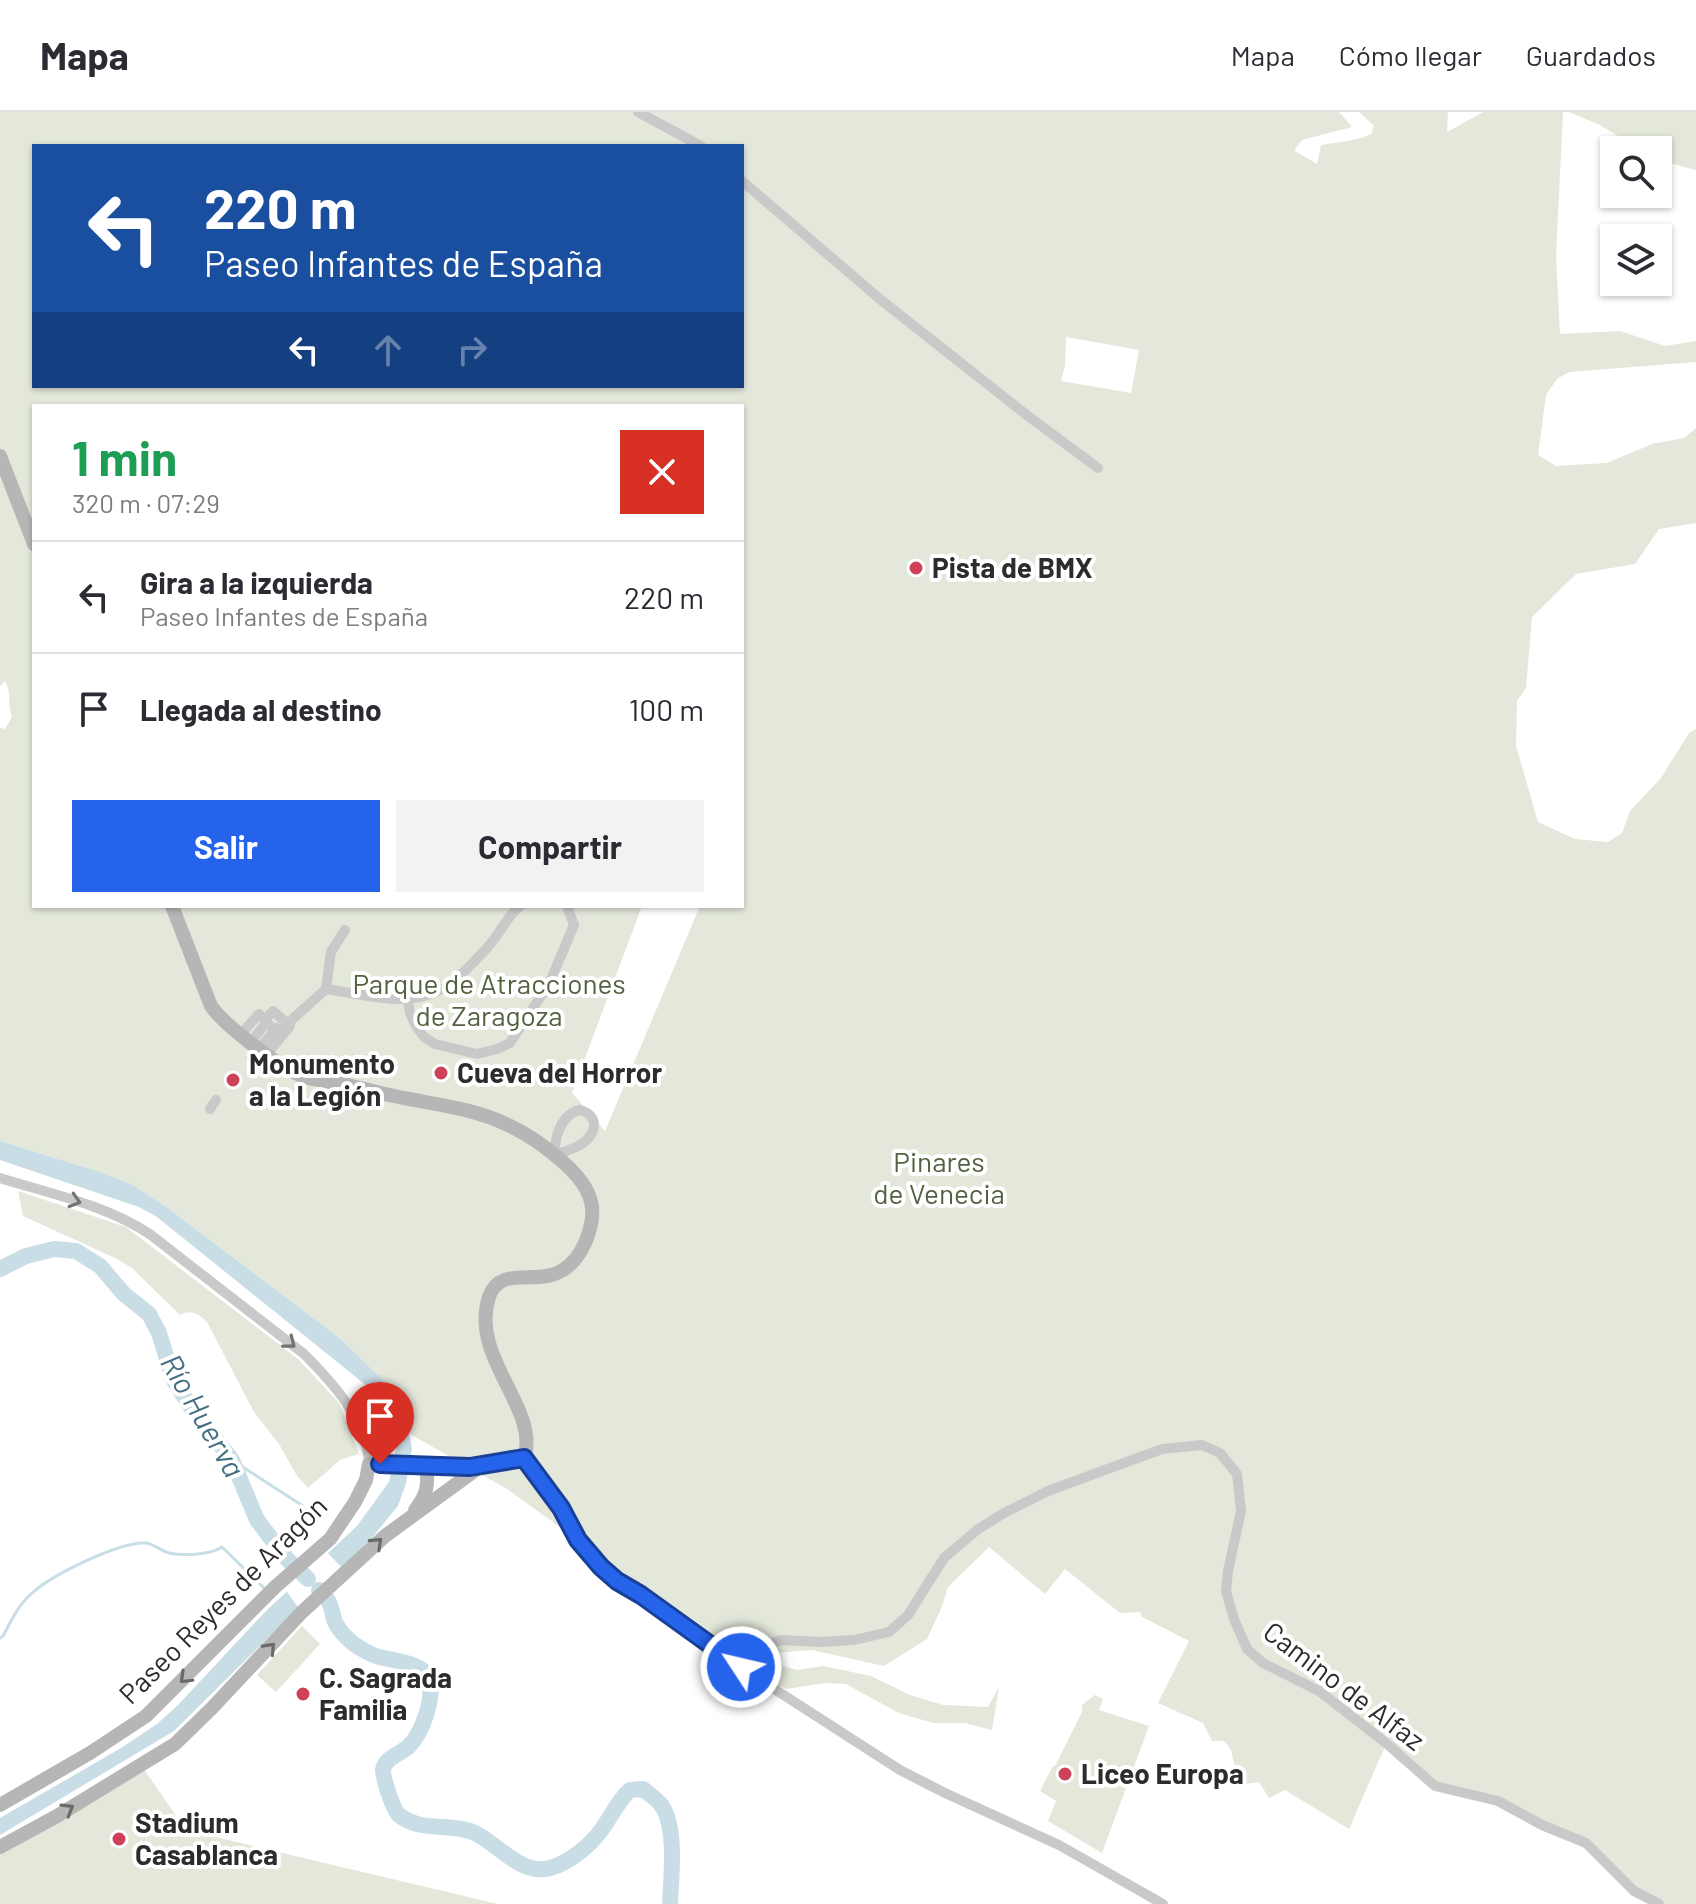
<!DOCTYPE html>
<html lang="es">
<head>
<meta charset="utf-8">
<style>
	:root { --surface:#fff; --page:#f2f2f3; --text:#2b2b33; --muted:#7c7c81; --line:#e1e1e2; --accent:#2563eb }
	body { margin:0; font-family:Barlow,sans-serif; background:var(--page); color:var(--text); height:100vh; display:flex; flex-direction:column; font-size:30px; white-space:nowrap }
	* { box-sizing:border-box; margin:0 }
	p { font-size:26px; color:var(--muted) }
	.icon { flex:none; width:44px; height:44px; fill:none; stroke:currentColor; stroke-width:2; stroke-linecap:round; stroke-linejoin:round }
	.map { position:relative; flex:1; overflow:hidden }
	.sheet { position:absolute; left:32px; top:292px; width:712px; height:504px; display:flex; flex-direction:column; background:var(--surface); border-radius:0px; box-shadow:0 2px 6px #0004 }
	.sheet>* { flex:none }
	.hud { position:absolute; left:32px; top:32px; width:712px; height:244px; border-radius:0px; box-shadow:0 2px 6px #0004; background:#1a4fa0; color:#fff; overflow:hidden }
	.fabs { position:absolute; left:1600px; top:24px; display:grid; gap:16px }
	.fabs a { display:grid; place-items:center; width:72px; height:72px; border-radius:0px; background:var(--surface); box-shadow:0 2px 6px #0004; font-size:40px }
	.pin { position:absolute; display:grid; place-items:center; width:68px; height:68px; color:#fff; margin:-82px -34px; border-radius:50% 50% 50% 0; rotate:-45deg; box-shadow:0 0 8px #0007 }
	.pin .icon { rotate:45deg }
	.me { position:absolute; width:88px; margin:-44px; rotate:305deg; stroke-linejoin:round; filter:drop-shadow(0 0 6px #0008) }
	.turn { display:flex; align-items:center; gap:28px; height:168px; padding:0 40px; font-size:36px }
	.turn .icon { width:104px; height:104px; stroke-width:2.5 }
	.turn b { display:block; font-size:56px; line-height:68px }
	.lanes { display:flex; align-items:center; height:76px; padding:0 40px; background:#0003; justify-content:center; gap:40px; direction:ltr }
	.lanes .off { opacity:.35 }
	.round { display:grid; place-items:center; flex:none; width:84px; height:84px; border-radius:0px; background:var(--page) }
	.headline { display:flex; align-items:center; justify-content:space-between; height:136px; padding:0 40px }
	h1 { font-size:48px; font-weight:700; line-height:60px; color:#1e9e55 }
	.action { display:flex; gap:16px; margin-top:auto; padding:16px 40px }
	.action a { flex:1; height:92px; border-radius:0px; background:var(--accent); color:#fff; font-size:32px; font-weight:700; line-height:92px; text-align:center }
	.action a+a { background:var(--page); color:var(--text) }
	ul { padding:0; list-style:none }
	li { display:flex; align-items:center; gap:24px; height:112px; padding:0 40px; border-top:2px solid var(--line) }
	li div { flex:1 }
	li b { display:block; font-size:30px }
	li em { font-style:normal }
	header { display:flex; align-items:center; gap:48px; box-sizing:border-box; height:112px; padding:0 40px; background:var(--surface); border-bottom:2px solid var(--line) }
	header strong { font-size:38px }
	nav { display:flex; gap:44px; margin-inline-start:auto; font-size:28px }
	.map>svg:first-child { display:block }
	.green { fill:#e3e8db; fill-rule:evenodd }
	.water { fill:#c9dde6 }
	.pier { fill:#fff }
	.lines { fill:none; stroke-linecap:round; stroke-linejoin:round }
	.stream { stroke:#c9dde6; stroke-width:3 }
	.river { stroke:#c9dde6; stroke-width:16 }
	.street { stroke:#c9c9c9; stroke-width:10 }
	.secondary { stroke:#b6b6b6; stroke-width:14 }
	.oneway { stroke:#737373 }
	.oneway2 { stroke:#6a6a6a }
	.route-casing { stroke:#184099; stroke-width:20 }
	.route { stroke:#2563eb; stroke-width:14 }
	.poi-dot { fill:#cf4158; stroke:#fff; stroke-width:3 }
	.labels { text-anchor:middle; stroke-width:8; stroke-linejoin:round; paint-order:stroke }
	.poi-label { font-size:28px; font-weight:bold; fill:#2c2c2c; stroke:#fff; text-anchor:start }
	.park-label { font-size:28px; fill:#52613f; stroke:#fff }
	.street-label { font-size:28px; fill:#2c2c2c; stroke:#fff }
	.water-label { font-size:30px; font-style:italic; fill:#447083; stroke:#fff }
</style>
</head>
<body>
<header>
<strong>Mapa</strong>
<nav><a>Mapa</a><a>Cómo llegar</a><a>Guardados</a></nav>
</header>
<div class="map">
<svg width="1696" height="1792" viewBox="0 0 1696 1792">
	<rect width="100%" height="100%" fill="#fff"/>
	<g class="green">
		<path d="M0 0H1339L1352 15 1302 28 1295 37V39L1317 52 1321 33C1336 30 1358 29 1371 22L1374 14 1359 0H1448L1447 20 1483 0H1563L1556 144 1560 222 1620 219 1665 234 1696 229V250L1569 260 1557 267 1546 283 1538 343 1556 354 1607 351 1652 332 1684 326 1696 316V411L1659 417 1635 452 1576 462 1532 505 1526 576 1517 589 1516 634 1538 710 1575 727 1608 730 1622 721 1630 699 1661 666 1689 621 1696 617V1792H1659L1634 1779 1586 1731 1521 1701 1435 1674 1386 1632 1349 1717 1285 1678 1269 1686 1259 1670 1239 1673 1231 1638 1224 1629H1212L1203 1611 1158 1591 1189 1529 1142 1505 1140 1500 1120 1501 1065 1457 1045 1482 989 1435 948 1475 941 1497 927 1527 884 1554 812 1538 727 1545 617 1469 578 1428 507 1377 408 1321 398 1283 342 1228 164 1093 131 1072 97 1059 0 1029V616L5 617 12 605C7 593 12 579 5 569L0 574ZM34 34H742V274H34ZM1066 225 1139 238 1131 281 1061 269 1065 253ZM34 294H742V794H700L605 1019 572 981 642 794H34Z"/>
		<polygon points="1569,0 1696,0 1696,58 1658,48 1658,38 1641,38 1600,13"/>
		<path d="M18 1079 126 1115 298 1247 339 1291 359 1342 340 1348 308 1376 297 1364 279 1332 254 1300 207 1210C199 1202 190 1197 180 1203L132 1156 115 1146 23 1104Z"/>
		<polygon points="302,1514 320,1532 276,1580 257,1563"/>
		<polygon points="762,1548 797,1558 823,1554 871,1564 910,1583 943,1593 988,1595 999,1575 992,1618 965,1611 933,1611 899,1601 846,1572 825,1571 787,1577 754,1564"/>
		<polygon points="1095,1583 1103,1587 1099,1598 1149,1614 1102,1741 1048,1709 1056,1689 1040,1679 1053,1654 1055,1654 1082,1600 1082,1593"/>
		<polygon points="143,1656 186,1718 498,1792 0,1792 0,1735"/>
	</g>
	<polygon class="water" points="0,1029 97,1059 131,1072 164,1093 342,1228 398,1283 403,1294 412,1337 406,1371 398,1394 371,1427 279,1515 174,1619 0,1723 0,1706 121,1636 157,1612 178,1593 265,1500 357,1414 389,1370 396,1337 382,1296 367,1274 157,1105 139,1095 0,1048"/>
	<polygon class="pier" points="325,1438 344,1458 301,1499 284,1476"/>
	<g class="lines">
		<g class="stream">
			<polyline points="232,1348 303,1394"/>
			<path d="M0 1526 3 1524C11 1509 18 1494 30 1483 49 1464 120 1429 146 1431 154 1432 161 1439 169 1441 182 1444 211 1443 222 1435L264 1476"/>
		</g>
		<g class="river">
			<polyline points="0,1157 26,1144 54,1137 76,1139 100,1154 124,1182 149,1202 159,1221 173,1267 192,1297 232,1348 257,1408 287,1447 308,1467"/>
			<path d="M319 1478C322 1481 325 1483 327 1487 332 1493 332 1502 335 1510 339 1519 351 1531 360 1536 365 1539 370 1542 376 1544 391 1549 424 1550 429 1567 435 1586 422 1621 409 1634 401 1642 384 1646 383 1658 383 1666 393 1698 399 1703 421 1721 451 1710 475 1721 498 1732 521 1764 550 1756 569 1751 591 1733 602 1717 612 1703 618 1689 630 1678L643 1677C649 1682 658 1688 662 1694 677 1717 671 1766 670 1792"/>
		</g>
		<g class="street">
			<polyline points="638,0 701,34"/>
			<polyline points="742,69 881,188 1028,304 1098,356"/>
			<polyline points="326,877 331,840 345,818"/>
			<polyline points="408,889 410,901 416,914 424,925 435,932 477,942 497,937 510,931 549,872 574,813 567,794"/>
			<polyline points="265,908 273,899 290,914 267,942"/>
			<path d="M277 921 326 877C361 882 408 896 440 878 455 871 475 849 486 837 499 824 505 806 520 794"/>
			<polyline points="241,922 259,902 280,925"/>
			<polyline points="251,930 267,910"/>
			<polyline points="251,946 277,916"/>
			<polyline points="210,997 216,988"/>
			<path d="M580 998C601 1004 596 1023 580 1033 573 1037 563 1040 555 1043 554 1026 561 1002 580 998Z"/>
			<path d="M0 1066C51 1082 107 1093 151 1123L304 1242C333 1271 367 1308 369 1352"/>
			<polyline points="524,1346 561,1396 578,1428 601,1455 617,1469 641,1483 754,1564 900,1658 945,1681 1059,1733 1163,1792"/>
			<polyline points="727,1545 781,1528 821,1530 854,1528 889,1520 908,1503 944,1446 977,1418 1004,1401 1048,1379 1162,1337 1202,1333 1220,1341 1237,1362 1241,1399 1228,1459 1226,1479 1234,1507 1247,1537 1263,1551 1319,1579 1386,1631 1435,1674 1498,1689 1542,1713 1586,1731 1634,1779 1659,1792"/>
		</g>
		<g class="secondary">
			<polyline points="0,344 34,432"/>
			<path d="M415 1398C427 1383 429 1372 426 1354"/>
			<path d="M0 1693 90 1641 146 1604 275 1475 330 1427 355 1390 366 1368 369 1352 470 1355 524 1346C541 1298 469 1245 489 1185 498 1158 525 1168 547 1164 572 1160 586 1136 591 1112 597 1086 582 1067 563 1050 547 1036 528 1022 508 1013 478 998 441 993 409 987 387 983 365 977 344 972 330 969 315 969 302 964 279 955 225 914 211 894L172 794"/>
			<polyline points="0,1735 57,1704 175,1632 212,1596 302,1500 385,1424 481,1354"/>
		</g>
	</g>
	<defs><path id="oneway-chevron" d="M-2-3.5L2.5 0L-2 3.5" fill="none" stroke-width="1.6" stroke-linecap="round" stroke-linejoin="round" transform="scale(2)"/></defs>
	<g class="oneway">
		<use href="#oneway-chevron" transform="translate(75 1089) rotate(17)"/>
		<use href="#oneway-chevron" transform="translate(290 1231) rotate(38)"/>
	</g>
	<g class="oneway2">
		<use href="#oneway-chevron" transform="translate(377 1431) rotate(-43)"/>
		<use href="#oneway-chevron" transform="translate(270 1536) rotate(-47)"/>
		<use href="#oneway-chevron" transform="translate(185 1566) rotate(136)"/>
		<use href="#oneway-chevron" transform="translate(68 1697) rotate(-31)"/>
	</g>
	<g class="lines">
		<defs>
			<polyline id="route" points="380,1352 470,1355 524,1346 561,1396 578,1428 601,1455 617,1469 641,1483 741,1555"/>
		</defs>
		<use href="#route" class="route-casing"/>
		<use href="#route" class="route"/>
	</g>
	<g class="poi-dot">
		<circle cx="916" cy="456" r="8"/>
		<circle cx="441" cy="961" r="8"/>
		<circle cx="233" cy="968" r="8"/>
		<circle cx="303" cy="1582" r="8"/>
		<circle cx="1065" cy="1662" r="8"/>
		<circle cx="119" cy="1727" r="8"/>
	</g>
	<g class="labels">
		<g class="poi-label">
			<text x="932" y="466">Pista de BMX</text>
			<text x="249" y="962">Monumento<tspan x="249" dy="32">a la Legión</tspan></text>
			<text x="457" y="971">Cueva del Horror</text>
			<text x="319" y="1576">C. Sagrada<tspan x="319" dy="32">Familia</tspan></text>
			<text x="1081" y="1672">Liceo Europa</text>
			<text x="135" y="1721">Stadium<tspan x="135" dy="32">Casablanca</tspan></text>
		</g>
		<g class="park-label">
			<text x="489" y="882">Parque de Atracciones<tspan x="489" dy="32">de Zaragoza</tspan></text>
			<text x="939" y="1060">Pinares<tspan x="939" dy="32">de Venecia</tspan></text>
		</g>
		<g class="street-label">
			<text transform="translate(223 1488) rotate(-45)" y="10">Paseo Reyes de Aragón</text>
			<text transform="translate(1344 1574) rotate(37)" y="10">Camino de Alfaz</text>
		</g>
		<g class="water-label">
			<text transform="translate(202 1304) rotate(60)" y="10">Río Huerva</text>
		</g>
	</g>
</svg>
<div class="fabs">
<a><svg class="icon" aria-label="search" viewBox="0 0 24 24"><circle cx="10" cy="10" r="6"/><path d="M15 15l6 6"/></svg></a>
<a><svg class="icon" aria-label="layers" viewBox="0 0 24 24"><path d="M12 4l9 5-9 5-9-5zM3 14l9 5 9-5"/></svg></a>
</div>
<div class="pin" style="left:380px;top:1352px;background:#d93025"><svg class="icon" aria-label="arrive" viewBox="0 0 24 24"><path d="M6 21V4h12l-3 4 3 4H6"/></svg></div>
<svg class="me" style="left:741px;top:1555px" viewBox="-20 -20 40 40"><circle r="17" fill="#2563eb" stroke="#fff" stroke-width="3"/><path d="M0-11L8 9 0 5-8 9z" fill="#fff"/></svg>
<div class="hud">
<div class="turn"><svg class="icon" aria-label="left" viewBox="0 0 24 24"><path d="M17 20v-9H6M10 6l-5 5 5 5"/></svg><div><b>220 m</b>Paseo Infantes de España</div></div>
<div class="lanes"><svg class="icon" aria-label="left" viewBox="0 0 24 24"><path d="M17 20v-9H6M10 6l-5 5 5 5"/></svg><svg class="icon off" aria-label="ahead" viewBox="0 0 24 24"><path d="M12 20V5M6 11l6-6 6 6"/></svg><svg class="icon off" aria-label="right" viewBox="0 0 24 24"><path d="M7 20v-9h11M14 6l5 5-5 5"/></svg></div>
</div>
<section class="sheet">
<div class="headline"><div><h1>1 min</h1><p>320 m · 07:29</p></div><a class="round" style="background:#d93025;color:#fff"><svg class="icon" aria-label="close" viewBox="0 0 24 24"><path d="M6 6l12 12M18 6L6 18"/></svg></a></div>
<ul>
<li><svg class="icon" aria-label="left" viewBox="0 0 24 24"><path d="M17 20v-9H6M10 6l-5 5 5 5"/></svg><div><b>Gira a la izquierda</b><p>Paseo Infantes de España</p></div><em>220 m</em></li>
<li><svg class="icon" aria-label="arrive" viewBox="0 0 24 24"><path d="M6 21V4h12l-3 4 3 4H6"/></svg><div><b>Llegada al destino</b></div><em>100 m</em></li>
</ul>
<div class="action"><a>Salir</a><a>Compartir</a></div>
</section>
</div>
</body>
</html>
